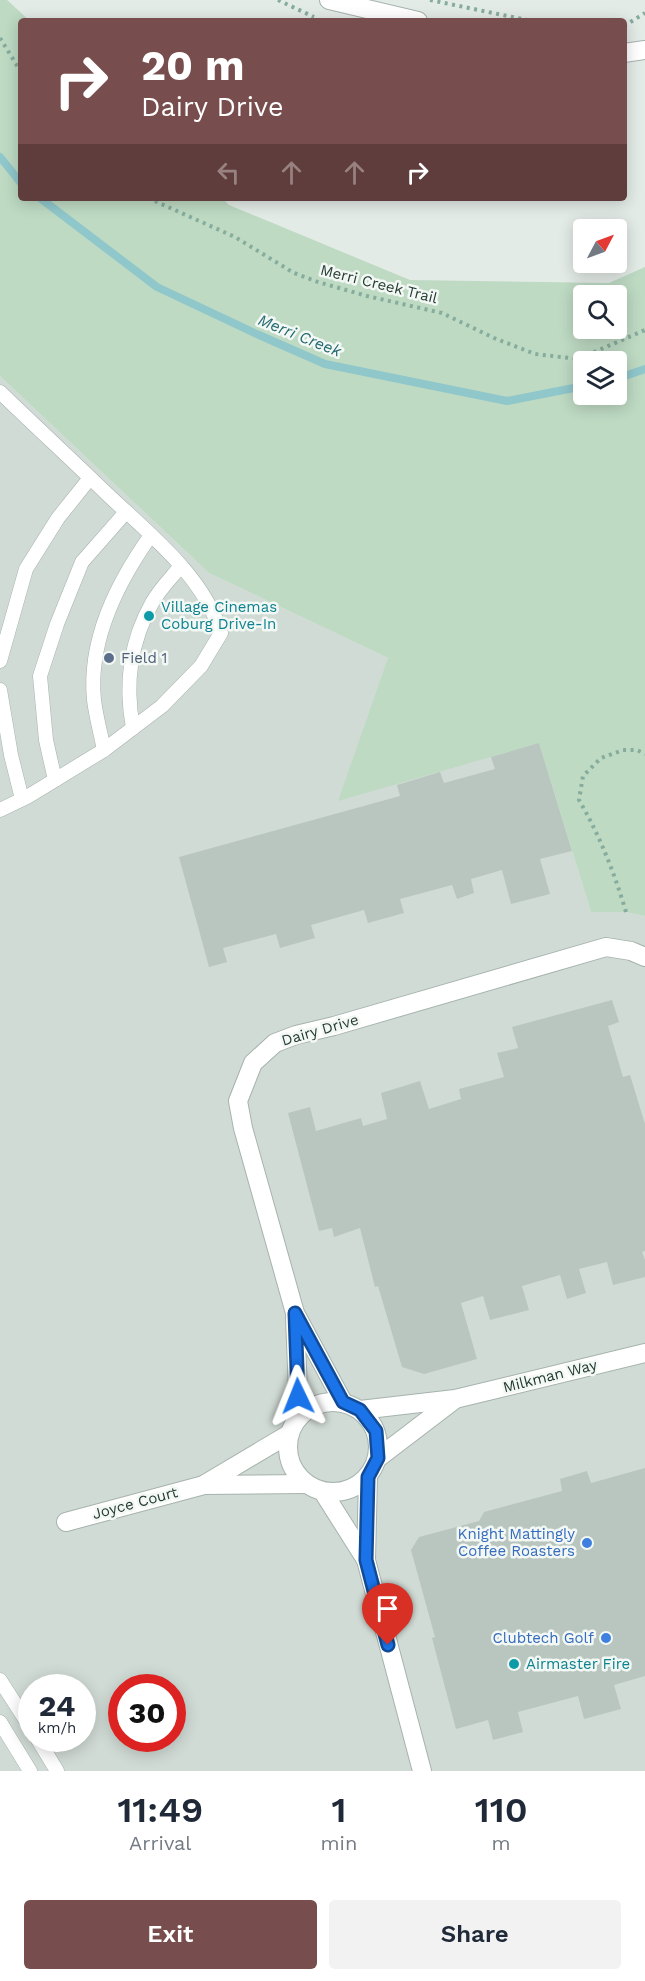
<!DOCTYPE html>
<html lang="en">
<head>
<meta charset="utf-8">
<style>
	:root { --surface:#fff; --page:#f2f2f3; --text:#1f2937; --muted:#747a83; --accent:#784d4d }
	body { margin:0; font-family:"Work Sans",sans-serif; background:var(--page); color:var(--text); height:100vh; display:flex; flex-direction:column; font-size:22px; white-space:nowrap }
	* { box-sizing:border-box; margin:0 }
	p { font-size:20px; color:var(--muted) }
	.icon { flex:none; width:33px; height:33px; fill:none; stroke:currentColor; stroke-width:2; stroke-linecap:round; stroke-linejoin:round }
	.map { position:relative; height:1771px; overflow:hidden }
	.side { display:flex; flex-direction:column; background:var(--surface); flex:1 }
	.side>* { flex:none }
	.guide { position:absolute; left:18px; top:18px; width:609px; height:183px; border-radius:6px; box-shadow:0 3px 15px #0003; background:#784d4d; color:#fff; overflow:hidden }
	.needle { width:39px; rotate:49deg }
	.tools { position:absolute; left:573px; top:219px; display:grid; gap:12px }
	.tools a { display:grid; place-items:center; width:54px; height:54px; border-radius:6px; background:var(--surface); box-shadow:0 3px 15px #0003; font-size:30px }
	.speed { position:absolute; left:18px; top:1674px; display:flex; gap:12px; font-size:30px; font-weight:700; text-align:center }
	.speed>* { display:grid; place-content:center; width:78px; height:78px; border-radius:50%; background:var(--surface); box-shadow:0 3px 15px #0003; line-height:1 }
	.speed small { font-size:15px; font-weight:400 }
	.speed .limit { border:9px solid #d22; background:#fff; color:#111 }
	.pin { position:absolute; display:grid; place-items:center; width:51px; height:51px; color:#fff; margin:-62px -26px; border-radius:50% 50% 50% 0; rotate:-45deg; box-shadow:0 0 6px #0007 }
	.pin .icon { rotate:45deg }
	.me { position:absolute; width:66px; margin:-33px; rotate:358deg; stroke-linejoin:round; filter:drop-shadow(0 0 4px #0008) }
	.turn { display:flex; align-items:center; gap:21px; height:126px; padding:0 24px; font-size:27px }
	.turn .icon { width:78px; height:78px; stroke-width:2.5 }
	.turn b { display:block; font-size:42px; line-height:51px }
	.lanes { display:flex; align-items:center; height:57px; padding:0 24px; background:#0003; justify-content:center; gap:30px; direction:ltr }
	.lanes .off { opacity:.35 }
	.eta { display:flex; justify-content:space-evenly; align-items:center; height:102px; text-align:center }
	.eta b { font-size:36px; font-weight:600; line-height:42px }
	.primary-button { display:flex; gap:12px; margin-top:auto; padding:12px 24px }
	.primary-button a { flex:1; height:69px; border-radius:6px; background:var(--accent); color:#fff; font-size:24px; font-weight:600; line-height:69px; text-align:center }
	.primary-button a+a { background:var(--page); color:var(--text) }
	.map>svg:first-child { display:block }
	.built { fill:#d1dbd5; fill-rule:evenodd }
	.green { fill:#bedac3; fill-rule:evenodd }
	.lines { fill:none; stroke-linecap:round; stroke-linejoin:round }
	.stream { stroke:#90c7cb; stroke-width:8 }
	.building { fill:#b8c6bf }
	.service-casing { stroke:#a6b3ad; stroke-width:15 }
	.minor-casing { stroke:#a6b3ad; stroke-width:20 }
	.path { stroke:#86ac9d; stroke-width:4; stroke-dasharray:3 4.5; stroke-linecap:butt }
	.service { stroke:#fff; stroke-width:14 }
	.minor { stroke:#fff; stroke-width:18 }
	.route-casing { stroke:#114b97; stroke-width:15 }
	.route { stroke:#1a73e8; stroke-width:10 }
	.culture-dot { fill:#0f9aa8; stroke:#f3f8f5; stroke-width:2 }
	.service-dot { fill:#5c6f8a; stroke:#f3f8f5; stroke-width:2 }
	.shop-dot { fill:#3f7fe0; stroke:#f3f8f5; stroke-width:2 }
	.labels { text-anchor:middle; stroke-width:5; stroke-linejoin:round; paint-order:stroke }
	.street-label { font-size:15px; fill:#243b33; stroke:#f3f8f5 }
	.culture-label { font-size:15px; fill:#0d838f; stroke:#f3f8f5; text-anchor:start }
	.service-label { font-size:15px; fill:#4e5e75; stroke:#f3f8f5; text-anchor:start }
	.shop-label { font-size:15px; fill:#366cbe; stroke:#f3f8f5; text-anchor:end }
	.water-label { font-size:16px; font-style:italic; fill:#246b71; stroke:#f3f8f5 }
</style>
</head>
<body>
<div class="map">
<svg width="645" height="1771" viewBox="0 0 645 1771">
	<rect width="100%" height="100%" fill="#e3ebe7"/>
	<path class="built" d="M0 376 209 573 388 658 539 743 591 912H626L645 916V1771H0ZM32 1688H82V1738H32ZM122 1688H172V1738H122Z"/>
	<path class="green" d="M0 0H7L30 21H21V198H222L229 205 410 280 609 283 645 267V916L626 912H591L539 743 338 801 388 658 209 573 0 376ZM584 296H616V328H584ZM584 362H616V394H584Z"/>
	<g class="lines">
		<g class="stream">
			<polyline points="0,157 21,183"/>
			<polyline points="40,198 157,287 259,335 325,364 507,401 584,386"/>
			<polyline points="616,379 645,369"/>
		</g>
	</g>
	<g class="building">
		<polygon points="539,743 572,851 540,859 550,894 511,904 502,870 471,879 474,893 457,899 452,885 400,899 404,913 368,923 364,910 311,925 315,938 280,948 276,934 223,948 227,962 209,967 179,857 400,796 397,785 440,772 444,783 495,769 491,757"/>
		<polygon points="612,1000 619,1022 608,1026 623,1077 630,1075 645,1124 645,1251 642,1252 645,1260 645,1277 613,1285 607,1262 579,1269 586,1293 567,1299 560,1275 522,1286 529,1310 490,1320 483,1296 461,1303 477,1359 424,1374 402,1367 378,1286 375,1287 360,1228 334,1237 332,1228 319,1231 288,1113 310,1107 316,1131 361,1118 363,1126 387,1119 381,1093 420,1081 429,1109 461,1099 459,1089 504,1077 497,1053 518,1048 512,1027"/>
		<polygon points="645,1468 645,1676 614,1685 621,1709 584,1719 578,1696 518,1712 523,1732 493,1740 488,1720 456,1729 432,1638 435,1637 411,1550 419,1537 479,1521 484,1512 562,1491 560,1479 587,1471 591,1483"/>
	</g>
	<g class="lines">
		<defs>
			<g id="service">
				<path d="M0 392C35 426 71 459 106 493 149 534 203 575 221 633L201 666 162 706 104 750 27 797 0 810"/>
				<polyline points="0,661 26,569 58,518 90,478"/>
				<polyline points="0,690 11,755 22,799"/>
				<path d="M133 728C125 685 130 642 152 603 159 590 171 578 180 567"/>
				<path d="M104 750C101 734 96 717 94 700 88 640 117 583 151 535"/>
				<polyline points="55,780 46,740 40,676 57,624 82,562 126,512"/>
				<polyline points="0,1680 32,1730"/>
				<polyline points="0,1722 30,1771"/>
				<polyline points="37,1738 57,1771"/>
			</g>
			<g id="minor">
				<polyline points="329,0 418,21"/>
				<polyline points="624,53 645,50"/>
				<polyline points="295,1318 299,1416"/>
				<polyline points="343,1402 295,1313 243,1128 238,1101 253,1063 275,1043 296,1035 334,1026 606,947 631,951 645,957"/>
				<circle cx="333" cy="1447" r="45"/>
				<polyline points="360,1410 455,1399 645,1353"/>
				<polyline points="378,1458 454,1400"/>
				<polyline points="368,1477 366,1560 422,1771"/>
				<polyline points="205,1484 289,1434"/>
				<polyline points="323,1492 366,1560"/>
				<polyline points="66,1522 204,1485 307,1484"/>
			</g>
		</defs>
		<use href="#service" class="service-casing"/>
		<use href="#minor" class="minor-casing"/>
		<g class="path">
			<polyline points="278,0 314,17"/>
			<polyline points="430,0 532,21"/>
			<polyline points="624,26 645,13"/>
			<polyline points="0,38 21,72"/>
			<polyline points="148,198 235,237 294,273 318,282 367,296 442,313 494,338 535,354 578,359 645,330"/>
			<path d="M626 912C614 872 600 836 579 800L583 776 601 758 623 750H637L645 754"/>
		</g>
		<use href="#service" class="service"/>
		<use href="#minor" class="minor"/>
	</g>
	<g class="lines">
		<defs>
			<polyline id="route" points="298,1396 295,1313 343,1402 360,1410 376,1431 378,1458 368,1477 366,1560 388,1645"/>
		</defs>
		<use href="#route" class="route-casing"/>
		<use href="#route" class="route"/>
	</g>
	<g class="culture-dot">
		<circle cx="149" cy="616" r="6"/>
		<circle cx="514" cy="1664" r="6"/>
	</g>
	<circle class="service-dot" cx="109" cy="658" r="6"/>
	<g class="shop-dot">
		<circle cx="587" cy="1543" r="6"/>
		<circle cx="606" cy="1638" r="6"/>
	</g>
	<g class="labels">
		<g class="street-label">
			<text transform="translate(379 284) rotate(14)" y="5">Merri Creek Trail</text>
			<text transform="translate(320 1030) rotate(-16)" y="5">Dairy Drive</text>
			<text transform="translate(550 1376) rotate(-14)" y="5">Milkman Way</text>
			<text transform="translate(135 1503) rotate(-15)" y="5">Joyce Court</text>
		</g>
		<g class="culture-label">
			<text x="161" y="612">Village Cinemas<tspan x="161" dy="17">Coburg Drive-In</tspan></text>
			<text x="526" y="1669">Airmaster Fire</text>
		</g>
		<g class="service-label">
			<text x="121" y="663">Field 1</text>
		</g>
		<g class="shop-label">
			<text x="575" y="1539">Knight Mattingly<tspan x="575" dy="17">Coffee Roasters</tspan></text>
			<text x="594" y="1643">Clubtech Golf</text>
		</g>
		<g class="water-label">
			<text transform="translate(300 335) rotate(22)" y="6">Merri Creek</text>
		</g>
	</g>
</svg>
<div class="tools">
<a><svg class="needle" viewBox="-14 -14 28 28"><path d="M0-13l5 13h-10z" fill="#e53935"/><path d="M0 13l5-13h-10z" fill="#747a83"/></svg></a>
<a><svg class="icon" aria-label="search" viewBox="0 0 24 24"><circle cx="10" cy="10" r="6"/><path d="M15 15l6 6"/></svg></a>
<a><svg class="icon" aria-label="layers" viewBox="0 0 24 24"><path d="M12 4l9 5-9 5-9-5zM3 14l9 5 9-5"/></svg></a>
</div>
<div class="speed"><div>24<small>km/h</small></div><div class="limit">30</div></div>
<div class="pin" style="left:388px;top:1645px;background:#d93025"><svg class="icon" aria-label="arrive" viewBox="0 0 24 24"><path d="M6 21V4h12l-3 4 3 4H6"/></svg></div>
<svg class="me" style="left:298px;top:1396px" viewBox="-20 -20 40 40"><path d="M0-17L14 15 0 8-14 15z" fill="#1a73e8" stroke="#fff" stroke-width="4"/></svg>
<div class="guide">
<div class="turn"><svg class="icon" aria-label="right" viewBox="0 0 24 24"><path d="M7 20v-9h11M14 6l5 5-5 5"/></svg><div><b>20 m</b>Dairy Drive</div></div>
<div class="lanes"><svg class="icon off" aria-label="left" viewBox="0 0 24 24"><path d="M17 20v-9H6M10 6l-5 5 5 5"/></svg><svg class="icon off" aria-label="ahead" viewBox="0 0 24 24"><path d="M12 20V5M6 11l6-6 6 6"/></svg><svg class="icon off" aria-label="ahead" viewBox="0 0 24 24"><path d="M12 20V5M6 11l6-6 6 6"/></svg><svg class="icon" aria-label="right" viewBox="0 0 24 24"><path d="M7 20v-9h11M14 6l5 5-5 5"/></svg></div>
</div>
</div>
<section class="side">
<div class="eta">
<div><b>11:49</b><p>Arrival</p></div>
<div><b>1</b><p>min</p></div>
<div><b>110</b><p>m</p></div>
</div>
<div class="primary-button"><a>Exit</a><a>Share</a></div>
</section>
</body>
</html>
